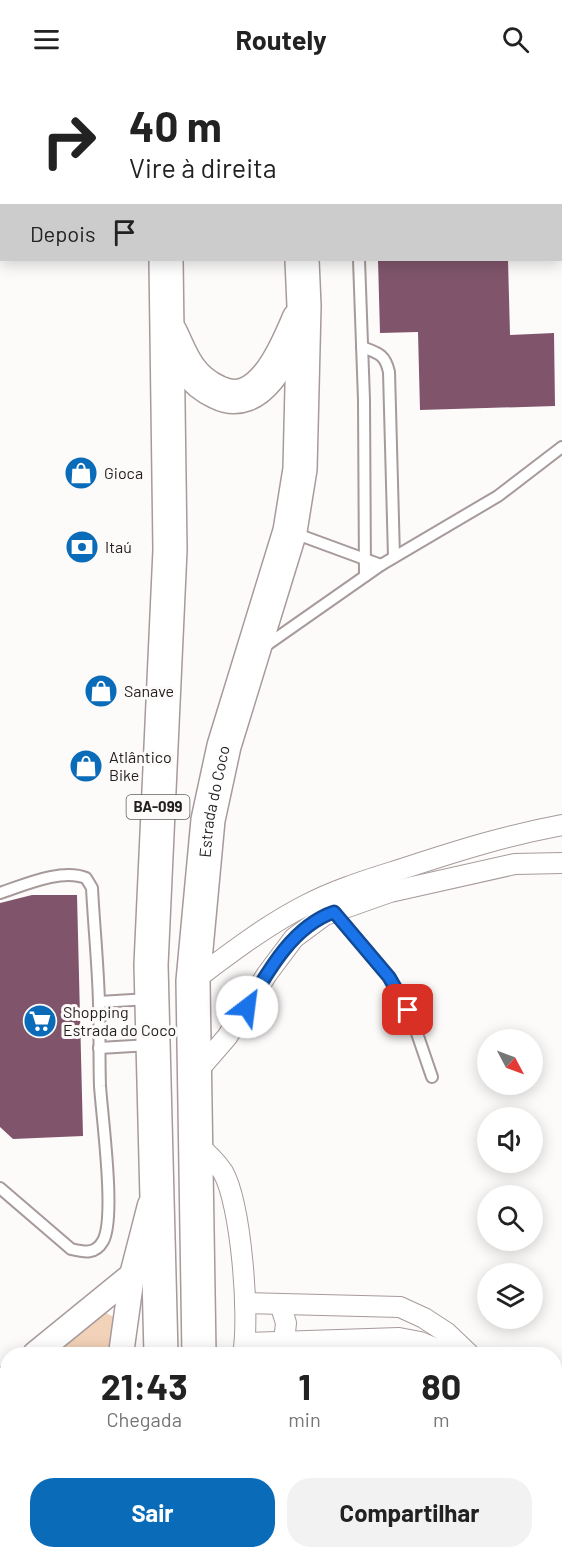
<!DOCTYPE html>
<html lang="pt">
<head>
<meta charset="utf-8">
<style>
	:root { --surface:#fff; --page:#f2f2f2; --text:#222; --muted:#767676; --accent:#0a6cb9 }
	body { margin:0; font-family:Barlow,sans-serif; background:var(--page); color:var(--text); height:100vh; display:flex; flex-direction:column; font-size:22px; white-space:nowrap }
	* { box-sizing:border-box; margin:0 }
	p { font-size:20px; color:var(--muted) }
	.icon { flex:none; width:33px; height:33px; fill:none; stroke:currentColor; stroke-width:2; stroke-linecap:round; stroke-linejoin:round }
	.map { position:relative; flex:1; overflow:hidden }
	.details { position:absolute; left:0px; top:1269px; width:562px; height:212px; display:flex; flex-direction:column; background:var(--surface); border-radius:24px 24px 0 0; box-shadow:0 3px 15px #0003 }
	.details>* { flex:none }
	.top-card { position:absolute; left:0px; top:0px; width:562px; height:183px; box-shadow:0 3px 15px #0003; background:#fff; color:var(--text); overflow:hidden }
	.needle { width:39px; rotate:131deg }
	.fabs { position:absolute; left:477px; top:951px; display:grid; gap:12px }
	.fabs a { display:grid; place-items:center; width:66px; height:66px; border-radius:50%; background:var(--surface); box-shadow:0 3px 15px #0003; font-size:30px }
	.pin { position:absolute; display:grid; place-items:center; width:51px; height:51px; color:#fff; margin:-26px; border-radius:12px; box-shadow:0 3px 9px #0006 }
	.me { position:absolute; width:66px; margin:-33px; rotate:30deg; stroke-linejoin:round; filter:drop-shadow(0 0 4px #0008) }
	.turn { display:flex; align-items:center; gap:21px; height:126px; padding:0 30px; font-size:27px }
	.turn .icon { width:78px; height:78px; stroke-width:2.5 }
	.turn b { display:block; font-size:42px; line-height:51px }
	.then { display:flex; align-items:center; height:57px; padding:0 30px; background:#0003; gap:12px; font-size:22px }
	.eta { display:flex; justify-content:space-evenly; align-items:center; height:102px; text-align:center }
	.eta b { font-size:36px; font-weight:700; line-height:42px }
	.primary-button { display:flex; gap:12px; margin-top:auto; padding:12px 30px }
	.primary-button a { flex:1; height:69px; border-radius:24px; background:var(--accent); color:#fff; font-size:24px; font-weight:700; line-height:69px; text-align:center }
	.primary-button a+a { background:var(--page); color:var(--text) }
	header { display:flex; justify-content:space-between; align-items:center; height:78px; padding:0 30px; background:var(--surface); font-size:27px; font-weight:700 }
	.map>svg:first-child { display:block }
	.green { fill:#f2d2b8 }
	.building { fill:#80556b }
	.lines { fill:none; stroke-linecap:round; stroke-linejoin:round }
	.service-casing { stroke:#a79a9b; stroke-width:14 }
	.minor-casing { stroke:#a79a9b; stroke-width:22 }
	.tertiary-casing { stroke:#a79a9b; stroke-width:27 }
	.trunk-casing { stroke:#a79a9b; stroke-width:36 }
	.service { stroke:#fff; stroke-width:10 }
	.minor { stroke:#fff; stroke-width:20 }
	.tertiary { stroke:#fff; stroke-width:24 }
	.trunk { stroke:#fff; stroke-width:33 }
	.route-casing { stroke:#114b97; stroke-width:15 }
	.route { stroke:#1a73e8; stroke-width:10 }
	.labels { text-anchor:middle; stroke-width:6; stroke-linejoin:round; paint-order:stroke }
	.shield { fill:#fdfafa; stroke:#646061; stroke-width:1.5 }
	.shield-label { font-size:15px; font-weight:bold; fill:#231e1f }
	.poi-label { font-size:16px; fill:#231e1f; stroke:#fdfafa; text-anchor:start }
	.street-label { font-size:16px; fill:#231e1f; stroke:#fdfafa }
</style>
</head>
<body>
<header><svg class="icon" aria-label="menu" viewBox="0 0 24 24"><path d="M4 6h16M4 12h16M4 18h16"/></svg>Routely<svg class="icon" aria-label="search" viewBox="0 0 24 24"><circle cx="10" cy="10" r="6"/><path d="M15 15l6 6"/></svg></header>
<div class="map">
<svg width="562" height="1480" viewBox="0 0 562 1480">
	<rect width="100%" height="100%" fill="#fdfafa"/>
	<g class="green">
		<polygon points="101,1232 115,1240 112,1276 46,1276"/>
		<polygon points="7,1307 7,1391 0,1396 0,1314"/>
	</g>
	<g class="building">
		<polygon points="378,182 508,182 510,257 554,255 555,328 420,332 418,254 380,255"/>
		<polygon points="32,817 77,817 83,1058 13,1061 0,1049 0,825"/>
		<polygon points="21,1473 104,1473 104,1480 25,1480"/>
	</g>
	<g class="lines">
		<defs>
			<g id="service">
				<polyline points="355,0 355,2"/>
				<polyline points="11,2 14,0"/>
				<polyline points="0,8 2,7"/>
				<polyline points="0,127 2,126"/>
				<polyline points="359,182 364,322 365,498"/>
				<path d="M362 269C378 275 385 276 389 294L394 479"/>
				<polyline points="294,455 381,487"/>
				<polyline points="261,571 381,487 498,418 562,369"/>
				<path d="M0 815C24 807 62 790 86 800L92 810C94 848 98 887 99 925 100 953 99 980 100 1008 102 1039 116 1140 103 1163 95 1177 84 1174 71 1171L0 1110"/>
				<polyline points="334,834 389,899 409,932 432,999"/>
				<polyline points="99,924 149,921"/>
				<polyline points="99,970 150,967"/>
			</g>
			<g id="minor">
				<path d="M193 903C229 876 265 848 306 827 338 810 374 800 408 789 460 772 508 757 562 747"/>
				<polyline points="194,997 227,959 267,896 294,860 325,837 390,814 515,786 562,785"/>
				<path d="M194 1064C205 1073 215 1082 223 1094 241 1126 250 1239 243 1276"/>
				<polyline points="245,1225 400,1229 424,1240 447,1255 469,1276"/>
				<polyline points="280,1226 286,1245 284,1264"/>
				<polyline points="245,1265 399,1260 420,1264 448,1276"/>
				<polyline points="555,1361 562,1368"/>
			</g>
			<g id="tertiary">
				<polyline points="35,1276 132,1197"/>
				<polyline points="121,1276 132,1197 150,1127"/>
				<polyline points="0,1305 8,1299"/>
				<polyline points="0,1406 8,1401"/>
				<polyline points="138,1473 140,1480"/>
			</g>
			<g id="trunk">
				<polyline points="297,0 297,2"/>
				<polyline points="165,2 165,0"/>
				<path d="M170 254C176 266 181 280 189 291 196 301 206 309 217 314 260 336 286 272 299 241"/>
				<polyline points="161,1276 151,887 170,472 166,182"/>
				<path id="s1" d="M199 1276 193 903 208 742 224 668 290 453 300 391 304 228 302 182"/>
				<polyline points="166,1473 166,1480"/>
				<polyline points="201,1473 201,1480"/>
			</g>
		</defs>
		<use href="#service" class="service-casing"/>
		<use href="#minor" class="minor-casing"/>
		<use href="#tertiary" class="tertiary-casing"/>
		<use href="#trunk" class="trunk-casing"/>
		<use href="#service" class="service"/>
		<use href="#minor" class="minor"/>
		<use href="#tertiary" class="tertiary"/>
		<use href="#trunk" class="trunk"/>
	</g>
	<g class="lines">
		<defs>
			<path id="route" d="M247 929C268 893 293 848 334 834L389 899 408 932"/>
		</defs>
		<use href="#route" class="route-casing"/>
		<use href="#route" class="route"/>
	</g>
	<defs>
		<symbol id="shop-disc" viewBox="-11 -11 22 22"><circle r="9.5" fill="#0a6cb9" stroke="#fdfafa"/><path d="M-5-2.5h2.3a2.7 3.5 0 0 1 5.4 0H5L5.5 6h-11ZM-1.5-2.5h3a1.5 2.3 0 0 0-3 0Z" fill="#fff"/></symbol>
		<symbol id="bank-disc" viewBox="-11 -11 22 22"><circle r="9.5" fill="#0a6cb9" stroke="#fdfafa"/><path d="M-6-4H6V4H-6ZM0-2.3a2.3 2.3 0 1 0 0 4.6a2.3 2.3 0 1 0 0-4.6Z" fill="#fff"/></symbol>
		<symbol id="supermarket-disc" viewBox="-11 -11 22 22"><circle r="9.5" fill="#0a6cb9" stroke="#fdfafa"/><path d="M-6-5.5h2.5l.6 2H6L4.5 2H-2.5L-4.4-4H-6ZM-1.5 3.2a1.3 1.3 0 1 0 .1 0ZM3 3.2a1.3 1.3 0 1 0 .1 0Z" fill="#fff"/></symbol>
	</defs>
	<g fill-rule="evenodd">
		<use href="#shop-disc" x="62" y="376" width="38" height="38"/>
		<use href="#bank-disc" x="63" y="450" width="38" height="38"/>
		<use href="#shop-disc" x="82" y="594" width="38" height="38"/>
		<use href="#shop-disc" x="67" y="669" width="38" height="38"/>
		<use href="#supermarket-disc" x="21" y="924" width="38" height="38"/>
	</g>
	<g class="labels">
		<rect class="shield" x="126.5" y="717" width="63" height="24" rx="4.5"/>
		<g class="shield-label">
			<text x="158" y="734">BA-099</text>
		</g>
		<g class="poi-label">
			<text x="104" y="401">Gioca</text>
			<text x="105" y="475">Itaú</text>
			<text x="124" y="619">Sanave</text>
			<text x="109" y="685">Atlântico<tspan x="109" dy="18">Bike</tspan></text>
			<text x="63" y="940">Shopping<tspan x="63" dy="18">Estrada do Coco</tspan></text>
		</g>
		<g class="street-label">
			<text dy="6" stroke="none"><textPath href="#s1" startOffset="554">Estrada do Coco</textPath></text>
		</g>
	</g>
</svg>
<div class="fabs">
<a><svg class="needle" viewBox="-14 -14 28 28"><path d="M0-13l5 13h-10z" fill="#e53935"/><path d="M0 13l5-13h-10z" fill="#767676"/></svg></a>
<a><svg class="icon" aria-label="sound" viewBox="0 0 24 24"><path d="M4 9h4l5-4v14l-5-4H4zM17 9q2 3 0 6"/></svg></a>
<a><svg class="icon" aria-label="search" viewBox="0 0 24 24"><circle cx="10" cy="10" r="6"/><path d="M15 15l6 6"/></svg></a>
<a><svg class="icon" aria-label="layers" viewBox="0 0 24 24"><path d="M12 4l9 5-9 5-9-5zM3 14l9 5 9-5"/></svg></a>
</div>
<div class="pin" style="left:408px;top:932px;background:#d93025"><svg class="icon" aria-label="arrive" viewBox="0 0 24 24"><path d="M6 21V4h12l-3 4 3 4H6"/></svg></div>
<svg class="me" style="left:247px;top:929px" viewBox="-20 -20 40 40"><circle r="19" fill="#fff"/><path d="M0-13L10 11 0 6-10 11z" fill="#1a73e8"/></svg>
<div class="top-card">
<div class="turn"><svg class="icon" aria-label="right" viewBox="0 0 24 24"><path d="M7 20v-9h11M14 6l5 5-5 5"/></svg><div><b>40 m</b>Vire à direita</div></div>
<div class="then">Depois<svg class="icon" aria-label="arrive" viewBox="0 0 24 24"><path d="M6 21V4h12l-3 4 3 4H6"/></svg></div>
</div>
<section class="details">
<div class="eta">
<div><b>21:43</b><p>Chegada</p></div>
<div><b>1</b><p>min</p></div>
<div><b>80</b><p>m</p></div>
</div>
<div class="primary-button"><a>Sair</a><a>Compartilhar</a></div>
</section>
</div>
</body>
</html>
